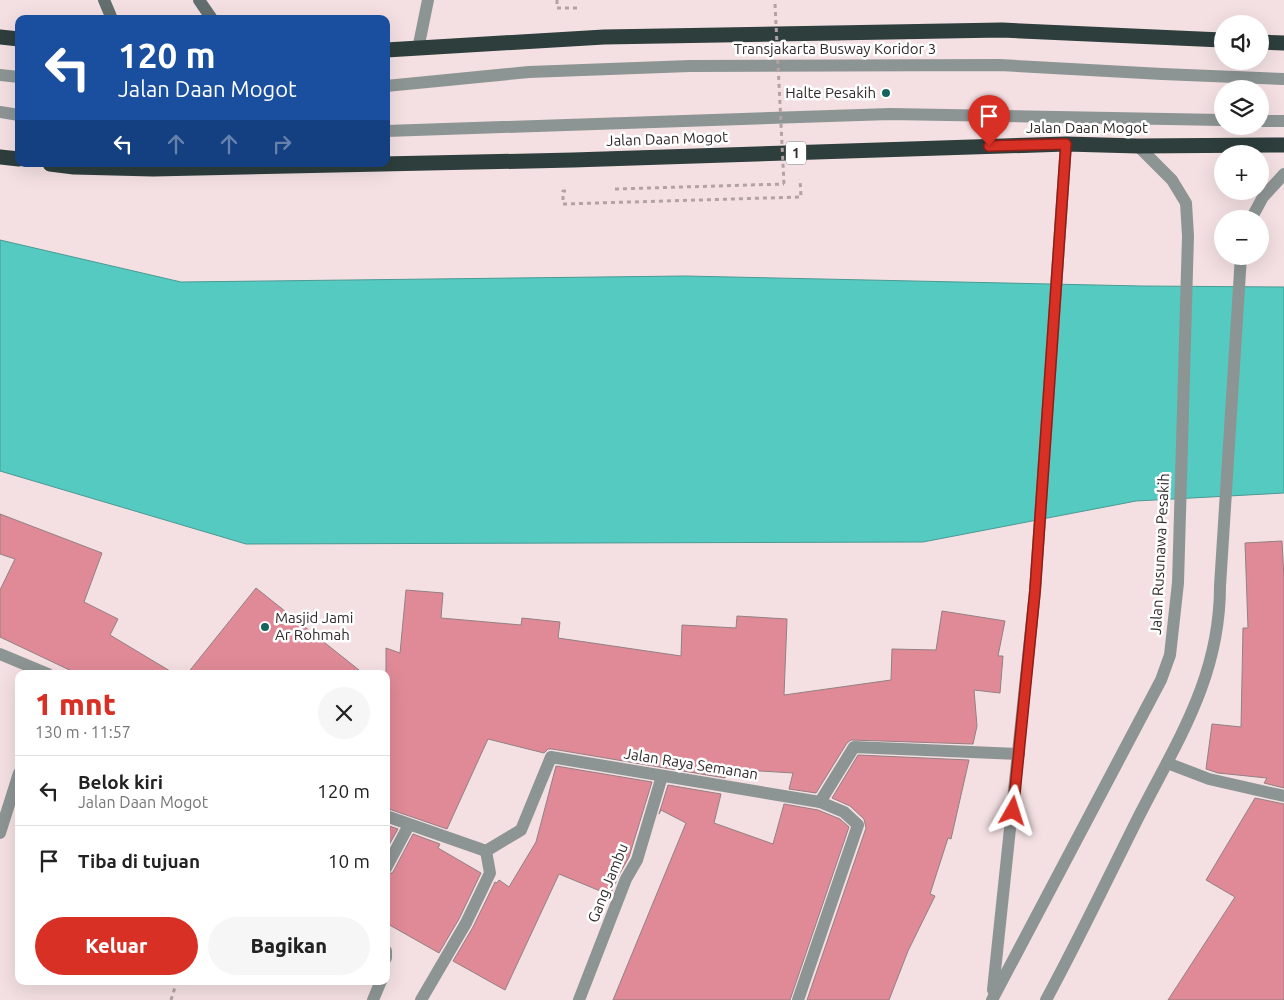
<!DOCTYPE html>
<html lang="id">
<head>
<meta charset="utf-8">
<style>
	:root { --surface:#fff; --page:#f6f6f6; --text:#222; --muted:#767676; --line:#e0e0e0; --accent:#d93025 }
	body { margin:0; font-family:Ubuntu,sans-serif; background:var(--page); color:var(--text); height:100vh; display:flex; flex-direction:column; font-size:19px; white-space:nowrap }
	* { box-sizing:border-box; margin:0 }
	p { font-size:16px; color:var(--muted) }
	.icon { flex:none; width:28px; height:28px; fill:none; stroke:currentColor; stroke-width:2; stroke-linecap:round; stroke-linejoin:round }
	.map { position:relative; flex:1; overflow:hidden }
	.side { position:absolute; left:15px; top:670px; width:375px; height:315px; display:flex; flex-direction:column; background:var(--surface); border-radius:10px; box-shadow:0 5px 20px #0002 }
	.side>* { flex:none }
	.top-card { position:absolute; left:15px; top:15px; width:375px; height:152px; border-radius:10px; box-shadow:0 5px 20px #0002; background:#1a4fa0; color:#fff; overflow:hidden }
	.buttons { position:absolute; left:1214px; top:15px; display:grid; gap:10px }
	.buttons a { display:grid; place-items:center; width:55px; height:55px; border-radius:50%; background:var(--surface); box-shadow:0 5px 20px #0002; font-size:25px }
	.pin { position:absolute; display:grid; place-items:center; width:42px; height:42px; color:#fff; margin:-51px -21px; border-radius:50% 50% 50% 0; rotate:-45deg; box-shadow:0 0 5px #0007 }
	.pin .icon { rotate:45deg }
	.me { position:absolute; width:55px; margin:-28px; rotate:6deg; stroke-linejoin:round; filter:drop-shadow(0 0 4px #0008) }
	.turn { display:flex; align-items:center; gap:18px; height:105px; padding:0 20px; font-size:22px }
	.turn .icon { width:65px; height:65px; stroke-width:2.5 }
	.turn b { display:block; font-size:35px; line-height:42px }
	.lanes { display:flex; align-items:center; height:48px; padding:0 20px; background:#0003; justify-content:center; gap:25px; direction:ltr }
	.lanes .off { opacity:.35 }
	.round { display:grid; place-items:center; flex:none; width:52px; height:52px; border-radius:26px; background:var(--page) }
	.headline { display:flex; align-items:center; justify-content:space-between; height:85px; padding:0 20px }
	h1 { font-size:30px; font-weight:800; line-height:38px; color:var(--accent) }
	.button { display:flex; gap:10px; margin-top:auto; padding:10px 20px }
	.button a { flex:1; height:58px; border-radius:30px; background:var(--accent); color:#fff; font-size:20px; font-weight:800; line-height:58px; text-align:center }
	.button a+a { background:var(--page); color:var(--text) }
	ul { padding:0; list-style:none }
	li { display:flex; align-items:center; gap:15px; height:70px; padding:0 20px; border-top:1px solid var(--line) }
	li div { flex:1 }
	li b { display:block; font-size:19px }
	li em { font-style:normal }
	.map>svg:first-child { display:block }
	.water { fill:#54cac1; stroke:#4a9a94 }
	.building { fill:#e08a97; stroke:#928082 }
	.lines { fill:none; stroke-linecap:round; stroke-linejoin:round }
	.path { stroke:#b2a2a4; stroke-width:3; stroke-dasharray:4 4; stroke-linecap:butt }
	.lane { stroke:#8d9594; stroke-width:12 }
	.street { stroke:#8d9594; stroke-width:12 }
	.secondary { stroke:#636f6e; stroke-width:12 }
	.highway { stroke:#2d3e3c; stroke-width:15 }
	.path-bridge { stroke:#b2a2a4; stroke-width:3; stroke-dasharray:4 4; stroke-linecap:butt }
	.route-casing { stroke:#8d1f18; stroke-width:12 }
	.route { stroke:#d93025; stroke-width:9 }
	.poi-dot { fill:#16645e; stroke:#fff; stroke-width:2 }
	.labels { text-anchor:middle; stroke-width:5; stroke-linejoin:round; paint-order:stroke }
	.shield { fill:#fff; stroke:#706b6b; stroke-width:1 }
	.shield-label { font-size:14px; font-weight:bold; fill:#322b2c }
	.street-label { font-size:15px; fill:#322b2c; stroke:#fff }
	.poi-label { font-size:15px; fill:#322b2c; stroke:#fff; text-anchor:end }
</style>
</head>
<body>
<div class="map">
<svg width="1284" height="1000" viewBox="0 0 1284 1000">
	<rect width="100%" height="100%" fill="#f4e0e2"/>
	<polygon class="water" points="0,240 181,282 685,276 1141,286 1284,287 1284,493 1136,501 923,542 246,544 0,471"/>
	<g class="building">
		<polygon points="0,514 102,553 84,602 118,619 110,635 175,674 78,674 0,637 0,590 15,559 0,554"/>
		<polygon points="1282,541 1284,578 1284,788 1264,783 1267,778 1218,773 1206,769 1212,724 1241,727 1243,628 1248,628 1245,543"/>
		<polygon points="256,588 364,674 187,674"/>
		<polygon points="406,590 443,593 441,618 521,625 522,618 560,622 558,638 681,656 682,625 736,628 737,616 787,619 784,695 891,680 892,649 936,650 942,611 1005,621 998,656 1003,656 1000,693 974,690 977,726 973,744 851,740 847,743 816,793 789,789 793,773 727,769 725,778 552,749 548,749 544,753 488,739 447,829 386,808 386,648 400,653"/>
		<polygon points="858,755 969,760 951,839 948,838 930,894 935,896 908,951 889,1000 807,1000 866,828 864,819 850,806 832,798"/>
		<polygon points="556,766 652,782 629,857 619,875 610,895 559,874 505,990 453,961 473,927 495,882 497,883 499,880 509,887 536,842"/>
		<polygon points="668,785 721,794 714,823 773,844 784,804 818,810 840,819 849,827 790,1000 613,1000 686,823 661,810 659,814"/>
		<polygon points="1255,798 1284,804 1284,1000 1168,1000 1235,897 1206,880"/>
		<polygon points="386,825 398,829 386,850"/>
		<polygon points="413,834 440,844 438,848 481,873 459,919 439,953 386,923 386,876 393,872"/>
	</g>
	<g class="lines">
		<g class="path">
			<polyline points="557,0 557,8 578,8"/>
			<polyline points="615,189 784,184"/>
			<polyline points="566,191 563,191 563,204 801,197 800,179"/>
			<polyline points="171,1000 177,981"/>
		</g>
		<g class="lane">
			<polyline points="0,75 19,77"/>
			<polyline points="386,86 529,72 690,66 1000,65 1162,74 1284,79"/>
			<polyline points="0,112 19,115"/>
			<polyline points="1260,121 1284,121"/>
			<polyline points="386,131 890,114 1222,120"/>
		</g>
		<g class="street">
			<polyline points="418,49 428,0"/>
			<polyline points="1251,219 1263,197 1284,174"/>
			<polyline points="0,654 48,674"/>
			<polyline points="1167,763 1209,779 1284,796"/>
			<polyline points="386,816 486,851 521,830 551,757 820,802 854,747 1019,754"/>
			<polyline points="0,833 19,773"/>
			<polyline points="386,868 409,825"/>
			<polyline points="386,951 386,958"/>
			<polyline points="993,990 1035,591 1066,144"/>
			<polyline points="373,1000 381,981"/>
			<polyline points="421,1000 466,923 490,873 486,851"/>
			<polyline points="579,1000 626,879 637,860 662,776"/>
			<polyline points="798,1000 858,825 844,812 820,802"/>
			<polyline points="992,1000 1161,680 1170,655 1178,583 1188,236 1186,203 1172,180 1138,146"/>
			<path d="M1046 1000C1078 941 1107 880 1137 820 1177 741 1220 678 1220 586L1241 256"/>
		</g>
		<g class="secondary">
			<polyline points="104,0 112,19"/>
			<polyline points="199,0 212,19"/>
		</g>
		<g class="highway">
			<polyline points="0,37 19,39"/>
			<polyline points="1260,42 1284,43"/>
			<polyline points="386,50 604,37 1002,30 1222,40"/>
			<polyline points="0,157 19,159"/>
			<polyline points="50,164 74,167 153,169 573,160 1066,144 1138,146 1284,145"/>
		</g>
		<polyline class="path-bridge" points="775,4 784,184"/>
	</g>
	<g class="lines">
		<defs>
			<polyline id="route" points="989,146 1066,144 1035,591 1013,811"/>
		</defs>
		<use href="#route" class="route-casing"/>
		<use href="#route" class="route"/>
	</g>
	<g class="poi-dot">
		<circle cx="886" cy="93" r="5"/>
		<circle cx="265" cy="627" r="5"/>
	</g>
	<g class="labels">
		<rect class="shield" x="786" y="141.5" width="20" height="23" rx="4"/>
		<g class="shield-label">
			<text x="796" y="158">1</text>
		</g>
		<g class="street-label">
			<text x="835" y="54">Transjakarta Busway Koridor 3</text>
			<text x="1087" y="133">Jalan Daan Mogot</text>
			<text transform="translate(667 139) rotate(-2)" y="5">Jalan Daan Mogot</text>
			<text transform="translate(1160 554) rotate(-87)" y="5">Jalan Rusunawa Pesakih</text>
			<text transform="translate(691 764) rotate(9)" y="5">Jalan Raya Semanan</text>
			<text transform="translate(608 883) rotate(-68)" y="5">Gang Jambu</text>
		</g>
		<g class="poi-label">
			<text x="876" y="98">Halte Pesakih</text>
			<text x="275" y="623" text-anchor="start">Masjid Jami<tspan x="275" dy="17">Ar Rohmah</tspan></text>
		</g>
	</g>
</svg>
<div class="buttons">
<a><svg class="icon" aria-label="sound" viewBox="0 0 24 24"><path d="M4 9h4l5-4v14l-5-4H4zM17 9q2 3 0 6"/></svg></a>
<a><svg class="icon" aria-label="layers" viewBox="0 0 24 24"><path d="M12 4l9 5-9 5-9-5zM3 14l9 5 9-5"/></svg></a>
<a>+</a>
<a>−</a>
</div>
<div class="pin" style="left:989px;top:146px;background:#d93025"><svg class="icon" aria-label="arrive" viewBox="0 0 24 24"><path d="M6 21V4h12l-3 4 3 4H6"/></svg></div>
<svg class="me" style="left:1013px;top:811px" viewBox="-20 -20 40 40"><path d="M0-17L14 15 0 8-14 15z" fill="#d93025" stroke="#fff" stroke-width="4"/></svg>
<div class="top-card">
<div class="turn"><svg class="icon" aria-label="left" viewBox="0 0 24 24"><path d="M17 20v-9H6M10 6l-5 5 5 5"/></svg><div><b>120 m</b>Jalan Daan Mogot</div></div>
<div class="lanes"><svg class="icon" aria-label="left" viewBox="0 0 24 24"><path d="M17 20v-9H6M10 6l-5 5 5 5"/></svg><svg class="icon off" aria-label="ahead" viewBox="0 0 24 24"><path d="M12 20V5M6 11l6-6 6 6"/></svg><svg class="icon off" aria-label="ahead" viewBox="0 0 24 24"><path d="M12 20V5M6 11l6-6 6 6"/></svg><svg class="icon off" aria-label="right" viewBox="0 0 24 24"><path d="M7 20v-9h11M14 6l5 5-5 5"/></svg></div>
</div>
<section class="side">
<div class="headline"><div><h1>1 mnt</h1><p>130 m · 11:57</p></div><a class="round"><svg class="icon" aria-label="close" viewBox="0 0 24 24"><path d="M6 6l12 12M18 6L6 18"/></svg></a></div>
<ul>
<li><svg class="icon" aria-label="left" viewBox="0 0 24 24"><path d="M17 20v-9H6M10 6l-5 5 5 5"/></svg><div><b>Belok kiri</b><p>Jalan Daan Mogot</p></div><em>120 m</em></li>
<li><svg class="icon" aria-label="arrive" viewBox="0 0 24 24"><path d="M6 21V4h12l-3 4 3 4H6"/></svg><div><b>Tiba di tujuan</b></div><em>10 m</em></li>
</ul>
<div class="button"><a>Keluar</a><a>Bagikan</a></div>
</section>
</div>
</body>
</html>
